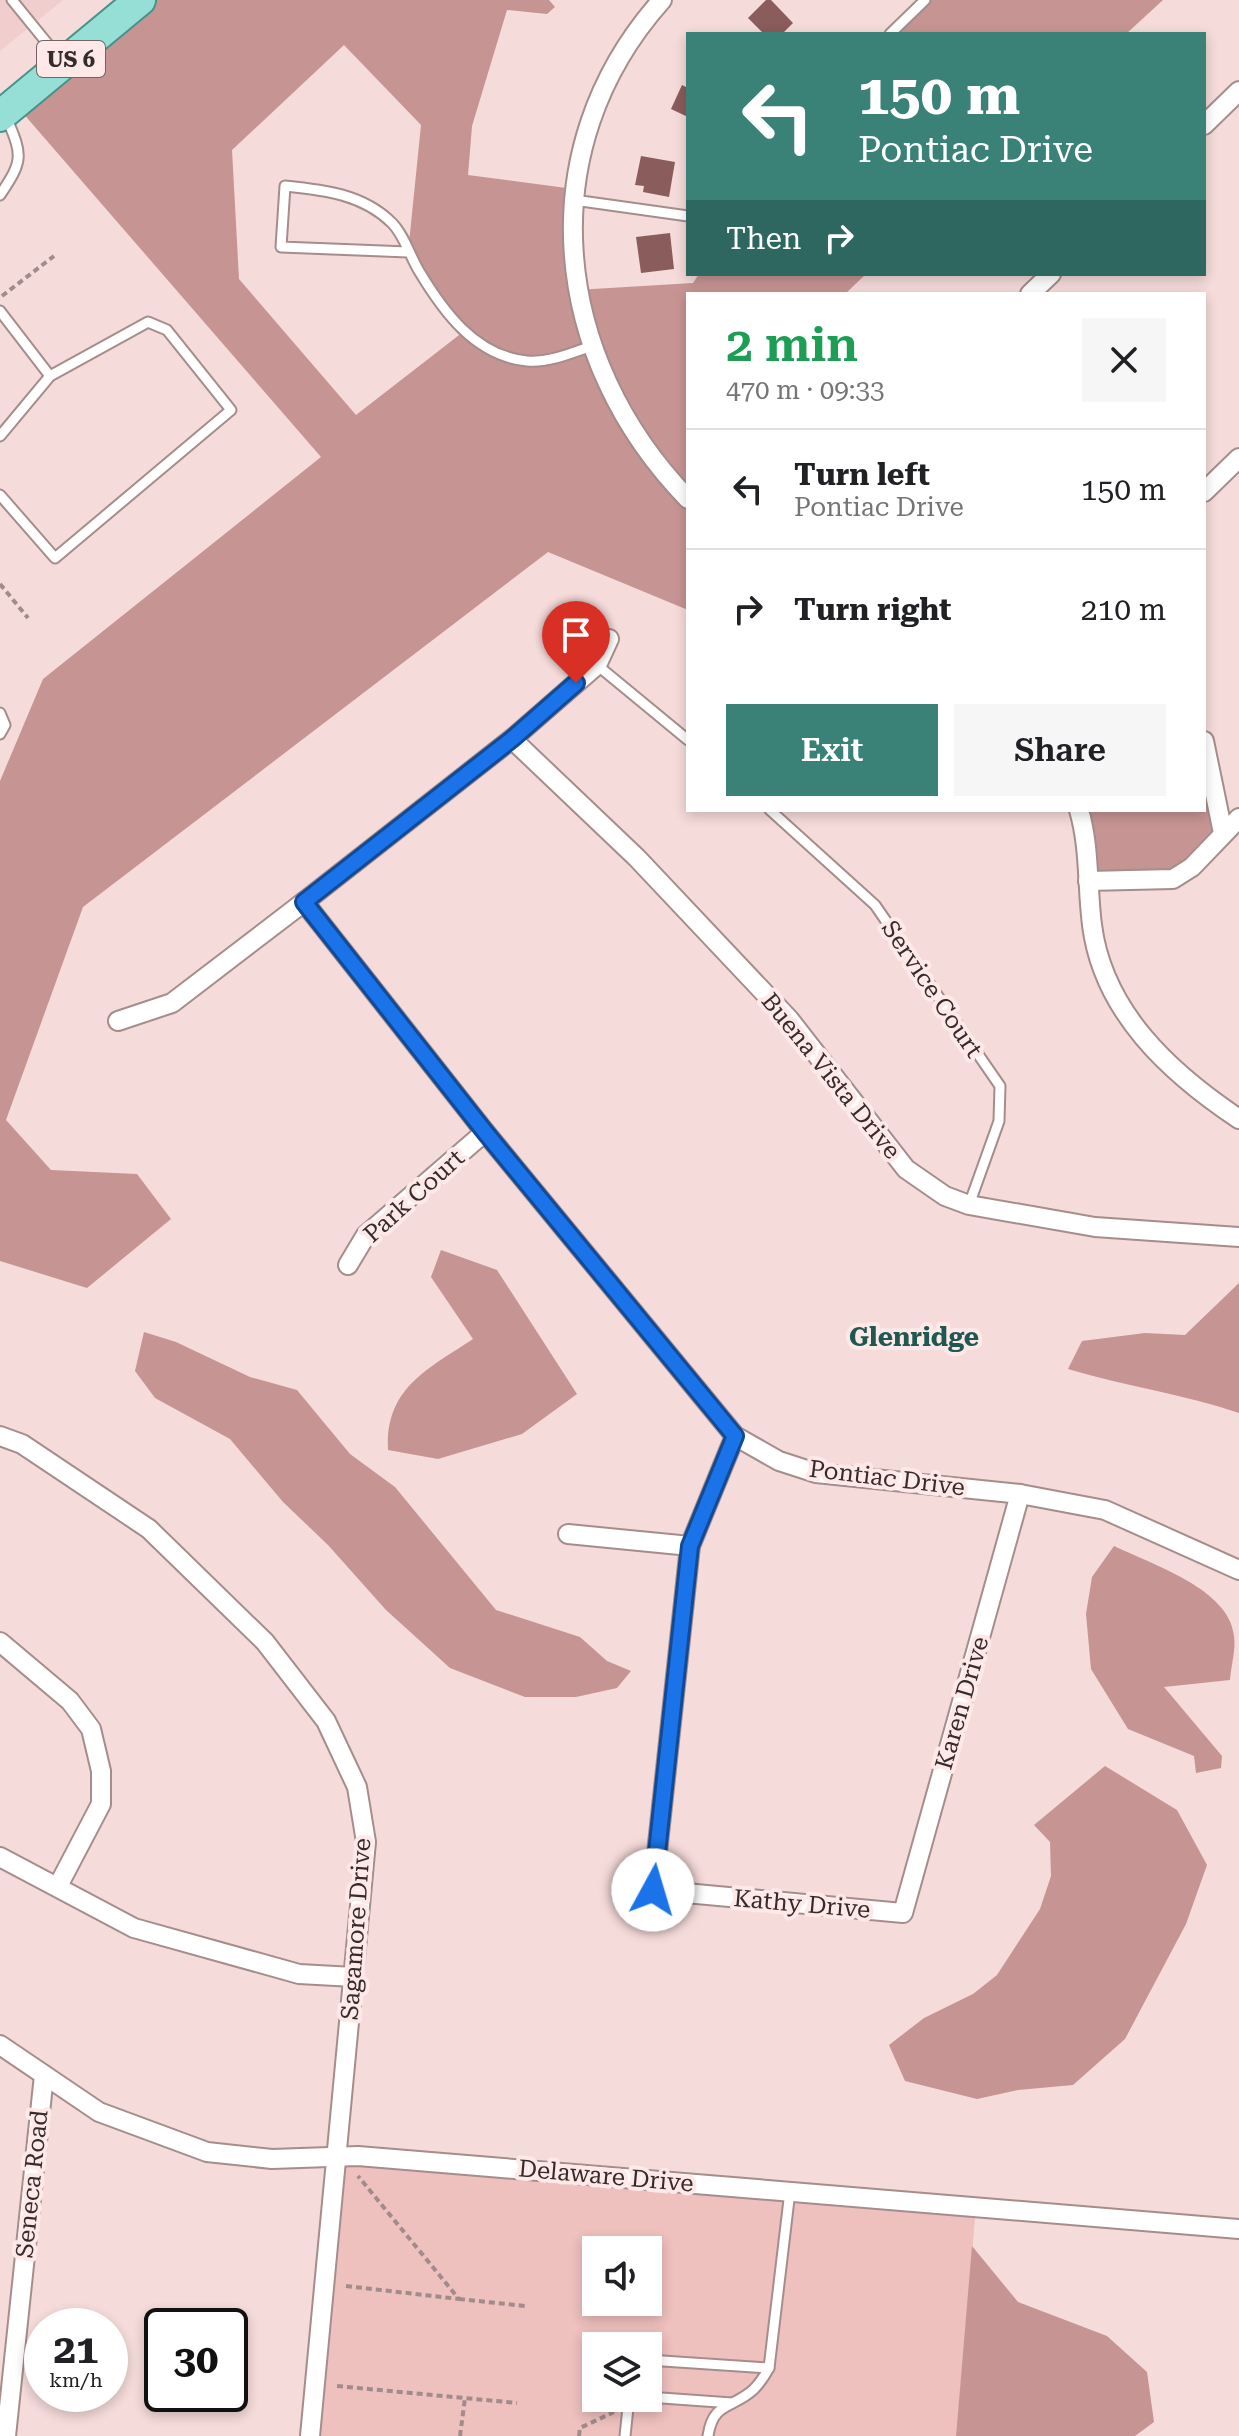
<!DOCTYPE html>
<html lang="en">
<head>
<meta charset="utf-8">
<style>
	:root { --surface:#fff; --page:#f6f6f6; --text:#202124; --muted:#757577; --line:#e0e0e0; --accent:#3a8178 }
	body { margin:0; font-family:"Roboto Serif",serif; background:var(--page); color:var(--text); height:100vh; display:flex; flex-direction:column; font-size:30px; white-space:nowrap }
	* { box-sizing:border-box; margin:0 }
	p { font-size:26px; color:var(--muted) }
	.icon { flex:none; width:44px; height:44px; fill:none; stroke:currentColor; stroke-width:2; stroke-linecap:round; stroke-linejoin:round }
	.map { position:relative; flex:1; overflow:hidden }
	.panel { position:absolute; left:686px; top:292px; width:520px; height:520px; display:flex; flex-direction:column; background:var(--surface); border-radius:0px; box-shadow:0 4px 12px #0003 }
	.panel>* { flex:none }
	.banner { position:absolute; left:686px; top:32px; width:520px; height:244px; border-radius:0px; box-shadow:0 4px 12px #0003; background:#3a8178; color:#fff; overflow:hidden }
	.buttons { position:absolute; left:582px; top:2236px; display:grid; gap:16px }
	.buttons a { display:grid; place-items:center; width:80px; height:80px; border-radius:0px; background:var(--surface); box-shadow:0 4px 12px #0003; font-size:40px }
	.speed { position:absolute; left:24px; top:2308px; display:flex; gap:16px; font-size:40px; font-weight:700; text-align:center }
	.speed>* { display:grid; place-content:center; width:104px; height:104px; border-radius:50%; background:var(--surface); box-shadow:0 4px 12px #0003; line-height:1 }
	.speed small { font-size:20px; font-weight:400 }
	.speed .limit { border:4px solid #111; border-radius:12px; background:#fff; color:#111 }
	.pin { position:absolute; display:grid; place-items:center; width:68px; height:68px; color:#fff; margin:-82px -34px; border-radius:50% 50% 50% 0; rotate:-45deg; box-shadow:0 0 8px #0007 }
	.pin .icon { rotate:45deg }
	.me { position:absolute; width:88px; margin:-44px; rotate:6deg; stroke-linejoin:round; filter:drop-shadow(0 0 6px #0008) }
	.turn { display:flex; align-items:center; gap:28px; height:168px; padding:0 40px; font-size:36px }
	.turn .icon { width:104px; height:104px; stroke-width:2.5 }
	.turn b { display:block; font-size:56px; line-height:68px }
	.then { display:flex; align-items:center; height:76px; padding:0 40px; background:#0003; gap:16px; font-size:30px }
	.round { display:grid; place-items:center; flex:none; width:84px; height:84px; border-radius:0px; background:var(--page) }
	.head { display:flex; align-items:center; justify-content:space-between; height:136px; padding:0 40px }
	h1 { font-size:48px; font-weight:600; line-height:60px; color:#1e9e55 }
	.button { display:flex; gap:16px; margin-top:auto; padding:16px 40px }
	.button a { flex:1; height:92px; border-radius:0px; background:var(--accent); color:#fff; font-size:32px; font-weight:600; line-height:92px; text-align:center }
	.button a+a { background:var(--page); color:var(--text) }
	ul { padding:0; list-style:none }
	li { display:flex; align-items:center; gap:24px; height:120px; padding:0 40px; border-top:2px solid var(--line) }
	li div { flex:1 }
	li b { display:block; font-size:30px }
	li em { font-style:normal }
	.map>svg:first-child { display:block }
	.built { fill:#f0cecd }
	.green { fill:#eec0be; fill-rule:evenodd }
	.forest { fill:#c69493; fill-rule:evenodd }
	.building { fill:#8a5c5b }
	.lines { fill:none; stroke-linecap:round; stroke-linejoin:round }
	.lane-casing { stroke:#a58d8c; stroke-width:13 }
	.street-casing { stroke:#a58d8c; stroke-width:22 }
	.primary-casing { stroke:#469289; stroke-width:34 }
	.path { stroke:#9f8c8b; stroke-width:4; stroke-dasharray:6 4; stroke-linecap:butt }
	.lane { stroke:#fff; stroke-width:9 }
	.street { stroke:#fff; stroke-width:18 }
	.primary { stroke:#95dfd7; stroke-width:30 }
	.route-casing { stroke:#114b97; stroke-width:20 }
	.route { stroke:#1a73e8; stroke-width:14 }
	.labels { text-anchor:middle; stroke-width:8; stroke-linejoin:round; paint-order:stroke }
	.shield { fill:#ffe9e8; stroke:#726464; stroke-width:2 }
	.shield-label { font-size:22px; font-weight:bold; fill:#352b2b }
	.street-label { font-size:24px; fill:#352b2b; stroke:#ffe9e8 }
	.neighbourhood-label { font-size:26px; font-weight:bold; fill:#1f5851; stroke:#ffe9e8 }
</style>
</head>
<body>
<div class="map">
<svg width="1239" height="2436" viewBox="0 0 1239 2436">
	<rect width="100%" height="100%" fill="#f5dbda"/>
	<polygon class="built" points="0,0 63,0 0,51"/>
	<path class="green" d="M338 2155 976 2207 956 2436H310ZM596 2250H648V2302H596ZM596 2346H648V2398H596Z"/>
	<g class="forest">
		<path d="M140 0H549L555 7 547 14 507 10 472 126 468 175 574 189 576 290 693 283 699 274H866L845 294H688V610L548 552 83 907 6 1120 51 1170 137 1174 171 1219 87 1288 0 1261V781L43 679 321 457 15 104ZM344 45 421 125 408 253 463 332 356 415 239 279 232 150Z"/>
		<polygon points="925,0 1163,0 1126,34 890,34"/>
		<polygon points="1204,741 1223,833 1173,879 1088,881 1079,810 1204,810"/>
		<path d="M441 1250 497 1270 577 1394 522 1434 438 1459 388 1450C385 1388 428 1369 473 1339L431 1277Z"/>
		<path d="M1239 1283V1413C1183 1394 1125 1386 1068 1369L1082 1341 1145 1333 1185 1335Z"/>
		<polygon points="144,1332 176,1342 250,1377 297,1390 350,1454 395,1487 496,1610 580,1637 607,1661 631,1671 617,1688 576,1697 525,1697 450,1668 386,1610 328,1545 283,1502 230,1439 155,1398 135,1371"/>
		<path d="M1114 1546C1151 1564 1230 1589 1234 1636 1236 1650 1231 1666 1230 1680L1164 1687 1222 1756 1221 1768 1196 1773 1194 1756 1128 1729 1091 1669 1086 1614 1092 1577Z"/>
		<polygon points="1105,1766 1177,1810 1207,1865 1186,1924 1125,2039 1073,2085 1018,2090 977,2099 905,2081 889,2045 924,2018 973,1994 997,1975 1040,1909 1051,1876 1050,1842 1034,1825"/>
		<polygon points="972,2246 1018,2302 1107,2336 1147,2372 1154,2422 1135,2436 956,2436"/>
	</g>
	<g class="building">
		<polygon points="766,0 771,0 793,23 782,34 764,34 748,18"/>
		<polygon points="682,85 688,88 688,117 671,109"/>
		<polygon points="641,156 675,162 669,197 643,192 644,186 635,185"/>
		<polygon points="670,233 674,269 641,273 636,237"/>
	</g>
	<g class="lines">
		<defs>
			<g id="lane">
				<polyline points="12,0 60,59"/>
				<polyline points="890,34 925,0"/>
				<path d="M0 195C23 161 23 156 7 119"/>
				<polyline points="574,200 688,216"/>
				<path d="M408 252 281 247 285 186C324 190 363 194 392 223 404 235 410 256 419 271 443 311 475 356 527 361 549 363 571 353 592 346"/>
				<polyline points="0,311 50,376"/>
				<polyline points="0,436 50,376 148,322 167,330 231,410 55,558 0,495"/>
				<polyline points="597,665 688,740"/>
				<polyline points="0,713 5,725 0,734"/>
				<polyline points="770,810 875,905 1000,1086 999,1121 969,1205"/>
				<polyline points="648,2360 769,2368"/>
				<polyline points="648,2397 732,2403"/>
				<polyline points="625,2436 629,2398"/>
				<path d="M708 2436C713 2401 733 2409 754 2389 760 2383 765 2375 769 2368L790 2191"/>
			</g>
			<g id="street">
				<path d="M662 0C528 150 552 359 688 499"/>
				<polyline points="1204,125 1239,91"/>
				<polyline points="1030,294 1051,274"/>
				<polyline points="1204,492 1239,458"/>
				<polyline points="512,739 637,858 789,1019 906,1169 945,1196 969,1205 1095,1227 1239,1237"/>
				<polyline points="1204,741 1223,833"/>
				<path d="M1079 810C1090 848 1087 886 1092 925 1103 1012 1170 1073 1239 1119"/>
				<polyline points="1088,881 1173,879 1192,867 1239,818"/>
				<polyline points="304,902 485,1132 735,1436 779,1461 816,1473 1020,1494 1105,1510 1239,1570"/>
				<polyline points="118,1021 172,1003 304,902 512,739 597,665 609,639"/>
				<polyline points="348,1265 366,1235 485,1132"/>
				<polyline points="0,1436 22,1444 149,1529 265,1642 326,1721 357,1787 366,1842 310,2436"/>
				<polyline points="735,1436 690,1546 653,1890 903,1913 1020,1494"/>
				<polyline points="568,1534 690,1546"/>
				<polyline points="0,1642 70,1701 91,1729 101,1771 101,1804 58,1886"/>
				<polyline points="0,1857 134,1928 299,1974 354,1977"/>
				<polyline points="0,2045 99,2112 207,2152 272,2159 358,2156 1239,2229"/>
				<polyline points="6,2436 44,2075"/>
			</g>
			<polyline id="primary" points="0,116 140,0"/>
		</defs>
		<use href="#lane" class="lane-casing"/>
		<use href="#street" class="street-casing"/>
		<use href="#primary" class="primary-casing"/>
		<g class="path">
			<polyline points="2,296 54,256"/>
			<polyline points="0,584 28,618"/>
			<polyline points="346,2286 459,2299 358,2176"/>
			<polyline points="459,2299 525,2306"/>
			<polyline points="337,2386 517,2403"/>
			<polyline points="460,2436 465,2398"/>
			<polyline points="579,2436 580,2428 614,2412"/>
		</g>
		<use href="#lane" class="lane"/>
		<use href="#street" class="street"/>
		<use href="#primary" class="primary"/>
	</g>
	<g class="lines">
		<defs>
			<polyline id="route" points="576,683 512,739 304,902 485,1132 735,1436 690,1546 653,1890"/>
		</defs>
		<use href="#route" class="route-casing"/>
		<use href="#route" class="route"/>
	</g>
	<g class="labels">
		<rect class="shield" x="37" y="41" width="68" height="36" rx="6"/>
		<g class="shield-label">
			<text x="71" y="67">US 6</text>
		</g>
		<g class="street-label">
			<text transform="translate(932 989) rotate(56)" y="8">Service Court</text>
			<text transform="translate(831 1076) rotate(51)" y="8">Buena Vista Drive</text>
			<text transform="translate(414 1196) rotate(-42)" y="8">Park Court</text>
			<text transform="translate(887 1478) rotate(7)" y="8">Pontiac Drive</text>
			<text transform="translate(962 1703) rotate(-74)" y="8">Karen Drive</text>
			<text transform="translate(802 1904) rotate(5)" y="8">Kathy Drive</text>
			<text transform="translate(356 1929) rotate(-86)" y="8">Sagamore Drive</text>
			<text transform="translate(606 2176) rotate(5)" y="8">Delaware Drive</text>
			<text transform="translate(32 2184) rotate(-84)" y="8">Seneca Road</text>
		</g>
		<g class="neighbourhood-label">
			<text x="914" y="1346">Glenridge</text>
		</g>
	</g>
</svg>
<div class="buttons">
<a><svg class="icon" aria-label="sound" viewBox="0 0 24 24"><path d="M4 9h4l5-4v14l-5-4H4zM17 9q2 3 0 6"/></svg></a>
<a><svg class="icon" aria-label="layers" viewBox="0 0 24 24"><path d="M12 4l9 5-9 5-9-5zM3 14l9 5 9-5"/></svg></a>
</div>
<div class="speed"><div>21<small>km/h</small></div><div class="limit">30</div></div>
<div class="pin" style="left:576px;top:683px;background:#d93025"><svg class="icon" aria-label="arrive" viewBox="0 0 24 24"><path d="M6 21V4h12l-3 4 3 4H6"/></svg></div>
<svg class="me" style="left:653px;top:1890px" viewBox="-20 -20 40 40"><circle r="19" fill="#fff"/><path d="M0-13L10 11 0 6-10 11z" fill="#1a73e8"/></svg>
<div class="banner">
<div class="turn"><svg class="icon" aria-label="left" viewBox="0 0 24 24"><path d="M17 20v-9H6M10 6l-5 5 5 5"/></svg><div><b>150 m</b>Pontiac Drive</div></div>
<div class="then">Then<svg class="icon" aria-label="right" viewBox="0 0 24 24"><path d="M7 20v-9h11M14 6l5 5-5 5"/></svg></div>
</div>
<section class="panel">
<div class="head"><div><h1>2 min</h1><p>470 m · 09:33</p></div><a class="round"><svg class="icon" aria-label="close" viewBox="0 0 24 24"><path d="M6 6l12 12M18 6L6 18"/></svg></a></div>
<ul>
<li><svg class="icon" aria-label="left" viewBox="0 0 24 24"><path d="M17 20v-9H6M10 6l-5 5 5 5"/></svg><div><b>Turn left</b><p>Pontiac Drive</p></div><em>150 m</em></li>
<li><svg class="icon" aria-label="right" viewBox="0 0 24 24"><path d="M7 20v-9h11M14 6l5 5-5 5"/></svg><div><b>Turn right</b></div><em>210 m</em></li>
</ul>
<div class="button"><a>Exit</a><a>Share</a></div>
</section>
</div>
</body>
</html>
